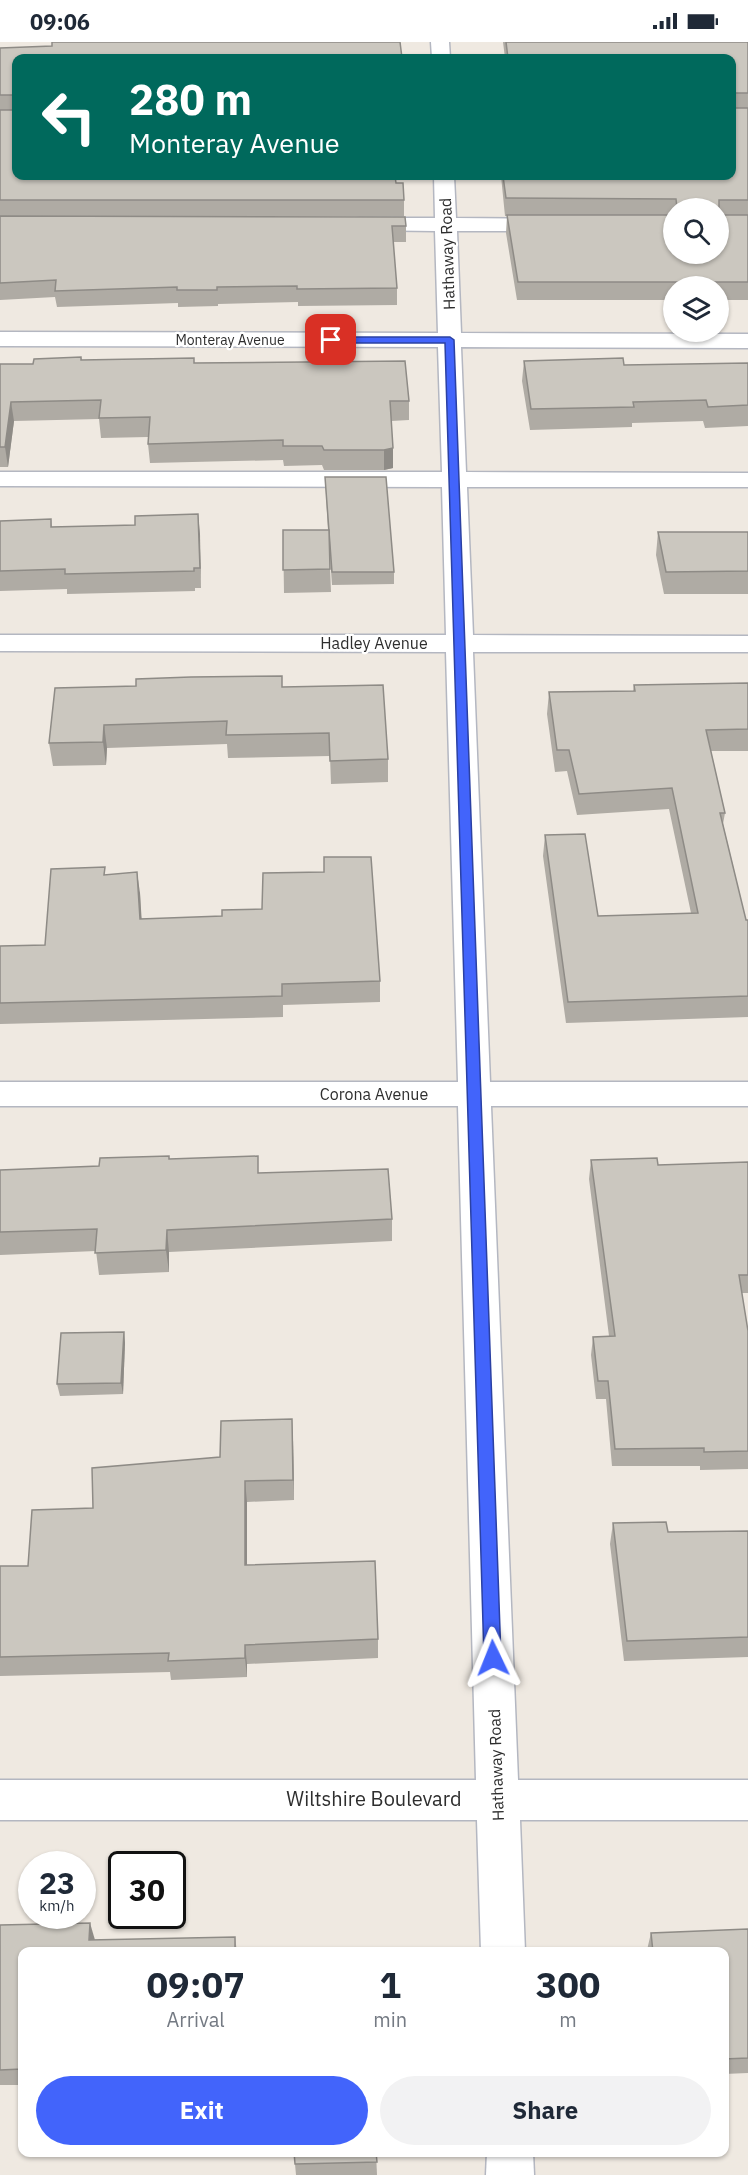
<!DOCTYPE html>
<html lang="en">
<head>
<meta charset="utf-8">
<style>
	:root { --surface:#fff; --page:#f2f2f3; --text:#1f2937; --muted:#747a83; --accent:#4264fb }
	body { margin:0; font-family:"IBM Plex Sans",sans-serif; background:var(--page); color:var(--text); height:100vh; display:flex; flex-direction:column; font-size:22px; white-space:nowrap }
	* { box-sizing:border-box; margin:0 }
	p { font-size:20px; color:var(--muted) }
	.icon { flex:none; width:33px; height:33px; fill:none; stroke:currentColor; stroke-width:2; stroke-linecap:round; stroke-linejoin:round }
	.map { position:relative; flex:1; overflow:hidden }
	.panel { position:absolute; left:18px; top:1905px; width:711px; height:210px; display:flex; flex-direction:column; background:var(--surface); border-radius:12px; box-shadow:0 2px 4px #0004 }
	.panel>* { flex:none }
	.hud { position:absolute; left:12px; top:12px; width:724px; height:126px; border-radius:12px; box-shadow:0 2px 4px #0004; background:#00695c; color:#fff; overflow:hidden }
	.fabs { position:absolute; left:663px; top:156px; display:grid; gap:12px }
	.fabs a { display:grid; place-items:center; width:66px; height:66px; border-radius:50%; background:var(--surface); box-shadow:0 2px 4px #0004; font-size:30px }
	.speed { position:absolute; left:18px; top:1809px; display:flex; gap:12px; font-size:30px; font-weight:700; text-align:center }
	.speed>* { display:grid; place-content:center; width:78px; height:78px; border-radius:50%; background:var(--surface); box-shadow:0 2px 4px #0004; line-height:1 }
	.speed small { font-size:15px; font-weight:400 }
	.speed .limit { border:3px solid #111; border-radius:9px; background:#fff; color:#111 }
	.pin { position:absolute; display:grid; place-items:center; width:51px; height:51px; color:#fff; margin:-26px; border-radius:12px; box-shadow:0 3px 9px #0006 }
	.me { position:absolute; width:66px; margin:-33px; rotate:358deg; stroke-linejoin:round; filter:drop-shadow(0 0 4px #0008) }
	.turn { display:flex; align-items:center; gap:21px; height:126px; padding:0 18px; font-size:27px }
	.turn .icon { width:78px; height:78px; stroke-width:2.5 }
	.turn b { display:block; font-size:42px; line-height:51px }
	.eta { display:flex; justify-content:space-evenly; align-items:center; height:102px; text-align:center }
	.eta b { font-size:36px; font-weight:700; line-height:42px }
	.action { display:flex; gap:12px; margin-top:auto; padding:12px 18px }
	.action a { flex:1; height:69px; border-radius:36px; background:var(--accent); color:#fff; font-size:24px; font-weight:700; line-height:69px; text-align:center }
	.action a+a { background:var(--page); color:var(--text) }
	.status { display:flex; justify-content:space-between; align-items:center; height:42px; padding:0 30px; background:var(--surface); direction:ltr }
	.status svg { height:16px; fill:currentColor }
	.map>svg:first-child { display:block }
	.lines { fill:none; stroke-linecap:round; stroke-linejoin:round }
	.minor-casing { stroke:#b4b7c1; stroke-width:3 }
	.minor { fill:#fff; fill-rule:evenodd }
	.wall { fill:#afaba4; fill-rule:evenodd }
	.shaded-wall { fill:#8e8b86 }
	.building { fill:#cbc7bf; stroke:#8e8b86; stroke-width:1.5 }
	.route { fill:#4264fb; stroke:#2b41a3; stroke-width:1.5 }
	.labels { text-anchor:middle; stroke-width:4.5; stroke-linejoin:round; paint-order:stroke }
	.far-street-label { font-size:14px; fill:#2e2e2e; stroke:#fff }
	.street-label { font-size:16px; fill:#2e2e2e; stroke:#fff }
	.near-street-label { font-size:20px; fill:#2e2e2e; stroke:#fff }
</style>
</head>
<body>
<div class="status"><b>09:06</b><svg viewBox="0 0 49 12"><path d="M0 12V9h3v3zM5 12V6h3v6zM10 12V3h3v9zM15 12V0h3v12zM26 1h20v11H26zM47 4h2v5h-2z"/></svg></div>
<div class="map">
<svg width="748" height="2133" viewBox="0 0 748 2133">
	<rect width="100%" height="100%" fill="#efe9e1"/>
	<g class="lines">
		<defs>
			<g id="minor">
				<polygon points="431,0 449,0 450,16 432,16"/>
				<polygon points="434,134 454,134 456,176 552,177 560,178 563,183 560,188 552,189 457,189 461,291 748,292 748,306 461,305 466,430 748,431 748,445 467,445 473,593 748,594 748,610 473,610 490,1040 748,1040 748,1064 491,1064 518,1738 748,1738 748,1778 520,1778 525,1910 481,1910 477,1778 0,1778 0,1738 476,1738 458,1064 0,1064 0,1040 458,1040 446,610 0,609 0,593 446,593 442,445 0,444 0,430 442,430 438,305 0,304 0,290 438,291 435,189 360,188 352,187 349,182 352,177 360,176 435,176"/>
				<polygon points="487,2110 533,2110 534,2133 486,2133"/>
			</g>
		</defs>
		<use href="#minor" class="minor-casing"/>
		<use href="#minor" class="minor"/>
	</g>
	<g class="wall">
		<polygon points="400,0 16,16 396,141 404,158 404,174 0,174 0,6"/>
		<path d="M503 0H748V258H718V244H674V258H517L506 191 507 174H505L501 134H732V16H505ZM674 166H718L674 212Z"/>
		<polygon points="0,174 406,184 406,200 393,200 397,246 397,263 298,264 298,260 218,262 218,264 178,265 178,261 57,265 55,255 0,258"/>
		<polygon points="81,315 82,318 194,321 409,359 409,378 391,379 393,406 393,426 384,428 324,428 322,423 284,424 283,418 150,421 148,402 148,395 101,396 99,377 14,379 8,425 0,425 0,322 33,322"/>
		<polygon points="524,319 624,323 748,321 748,384 705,386 703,379 632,381 632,385 530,388 522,339"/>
		<polygon points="325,435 394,530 394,542 332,543 329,499 331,550 284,551 283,488 328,488"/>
		<polygon points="198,472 201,546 195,546 195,549 67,552 67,547 0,549 0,479 51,477 52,485 135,483"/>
		<polygon points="658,490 748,490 748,552 664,552 656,513"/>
		<polygon points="748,641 748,709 711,709 725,771 723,782 746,878 748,878 748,975 566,981 543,814 545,793 598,874 691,871 669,767 577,773 567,729 555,730 547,672 549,650 633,649 634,643"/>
		<polygon points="282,645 388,717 388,740 331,742 330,714 228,716 227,702 107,706 106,723 53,724 49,701 55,646"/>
		<polygon points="106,833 140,851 141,877 380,939 380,960 283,963 283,975 0,982 0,904 45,903"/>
		<polygon points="169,1117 259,1131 392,1177 392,1199 169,1210 169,1230 99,1233 96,1209 0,1213 0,1128 99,1124"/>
		<polygon points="591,1118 658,1123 748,1120 748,1251 742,1251 748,1289 748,1427 700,1428 700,1424 612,1424 606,1357 596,1357 591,1313 593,1295 609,1294 589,1137"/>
		<polygon points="124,1290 125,1301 123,1352 60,1354 57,1342"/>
		<polygon points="293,1398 294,1458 247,1460 247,1523 378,1597 378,1616 247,1622 247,1635 171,1638 170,1630 0,1634 0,1524 28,1524 93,1466 220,1415"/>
		<polygon points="613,1481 668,1490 748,1489 748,1615 624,1619 610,1502"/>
		<polygon points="0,1883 95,1898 235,1895 237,1910 22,1910 22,2043 0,2043"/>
		<polygon points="748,1887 748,2031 724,2032 724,1910 647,1910 647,1908 651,1891"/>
		<polygon points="376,2110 377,2133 296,2133 295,2122"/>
	</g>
	<g class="shaded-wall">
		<polygon points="11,360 14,379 8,425 5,405"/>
		<polygon points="393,406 393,426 384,428 384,408"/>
		<polygon points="198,472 200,492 201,546 200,526"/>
		<polygon points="104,683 107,706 106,723 103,700"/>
		<polygon points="137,830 140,851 143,898 140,877"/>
		<polygon points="167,1188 169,1210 169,1230 166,1208"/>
		<polygon points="124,1290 125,1301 123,1352 121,1341"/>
		<polygon points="292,1377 293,1398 294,1458 293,1438"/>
		<polygon points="245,1439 247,1460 247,1543 245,1523"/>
		<polygon points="245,1603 247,1622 247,1635 245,1616"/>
		<polygon points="90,1881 95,1898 89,1898"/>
	</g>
	<g class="building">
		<polygon points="52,0 400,0 402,16 16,16 16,134 395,134 396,141 403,141 404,158 0,158 0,68 16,68 16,53 0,53 0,6 52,4"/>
		<polygon points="506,0 748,0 748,51 733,51 733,66 748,66 748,158 719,158 719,173 748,173 748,240 518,240 507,173 674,173 674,212 718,212 718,166 677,166 676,157 506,156 503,134 732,134 732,16 508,16"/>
		<polygon points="0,174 405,175 406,184 392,184 397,246 297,247 297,244 217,245 217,248 177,248 177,245 55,249 56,238 0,241"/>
		<polygon points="81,315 81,318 194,316 194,321 405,319 409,359 390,359 393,406 384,408 324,408 322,404 283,404 283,398 148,402 150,375 99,376 101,358 11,360 5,405 0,405 0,322 33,322 34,317"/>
		<polygon points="623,316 624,323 748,321 748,363 708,365 706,358 633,360 634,365 531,367 524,319"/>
		<polygon points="325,435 386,435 394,530 332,530"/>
		<polygon points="198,472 200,526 194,526 194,529 65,532 65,527 0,529 0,479 51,477 51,485 135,483 135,474"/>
		<polygon points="283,488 329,488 330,527 283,528"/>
		<polygon points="658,490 748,490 748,529 666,530"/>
		<polygon points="282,634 282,645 383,643 388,717 330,719 329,691 226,693 227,679 104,683 103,700 49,701 55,646 136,644 136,637 191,635"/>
		<polygon points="748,641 748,687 706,688 725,771 720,771 746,878 748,878 748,954 568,960 545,793 585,792 598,874 698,871 672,746 579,752 569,708 557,708 549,650 635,649 634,643"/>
		<polygon points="324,815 371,815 380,939 282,942 282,954 0,961 0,904 45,903 51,827 105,825 104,833 137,830 140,877 222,874 222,868 262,867 263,831 324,830"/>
		<polygon points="169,1114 169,1117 258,1114 258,1131 388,1127 392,1177 167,1188 166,1208 95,1211 97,1187 0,1190 0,1128 99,1124 100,1116"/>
		<polygon points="657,1116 658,1123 748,1120 748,1233 739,1233 748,1289 748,1409 704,1410 704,1406 615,1407 608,1339 598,1339 593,1295 615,1294 591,1118"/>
		<polygon points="124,1290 121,1341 57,1342 61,1291"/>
		<polygon points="292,1377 293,1438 245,1439 245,1523 375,1519 378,1597 245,1603 245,1616 168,1619 169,1611 0,1615 0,1524 28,1524 32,1468 93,1466 92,1426 220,1415 221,1379"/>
		<polygon points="666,1480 668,1490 748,1489 748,1595 627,1599 613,1481"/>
		<polygon points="90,1881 89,1898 235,1895 235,1910 22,1910 22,2027 0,2028 0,1883"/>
		<polygon points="748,1887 748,2016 724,2017 724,1910 653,1910 651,1891"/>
		<polygon points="294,2110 376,2110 377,2120 295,2122"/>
	</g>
	<polygon class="route" points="450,295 454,298 501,1616 498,1622 493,1624 487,1622 484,1616 445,301 331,301 327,298 331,295"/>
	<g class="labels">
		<g class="far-street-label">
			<text x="230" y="303">Monteray Avenue</text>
		</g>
		<g class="street-label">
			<text transform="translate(447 212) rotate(-92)" y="6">Hathaway Road</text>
			<text x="374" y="607">Hadley Avenue</text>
			<text x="374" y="1058">Corona Avenue</text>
			<text transform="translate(496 1723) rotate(-92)" y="6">Hathaway Road</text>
		</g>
		<g class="near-street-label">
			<text x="374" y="1764">Wiltshire Boulevard</text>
		</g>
	</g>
</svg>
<div class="fabs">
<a><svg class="icon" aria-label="search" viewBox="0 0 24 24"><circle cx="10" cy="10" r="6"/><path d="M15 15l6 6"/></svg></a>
<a><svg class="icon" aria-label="layers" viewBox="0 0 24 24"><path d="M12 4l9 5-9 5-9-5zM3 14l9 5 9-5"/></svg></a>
</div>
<div class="speed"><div>23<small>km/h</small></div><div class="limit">30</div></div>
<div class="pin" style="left:331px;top:298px;background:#d93025"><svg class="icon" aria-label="arrive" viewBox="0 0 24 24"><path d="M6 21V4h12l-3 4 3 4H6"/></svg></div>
<svg class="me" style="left:493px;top:1616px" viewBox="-20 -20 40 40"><path d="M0-17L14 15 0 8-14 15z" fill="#4264fb" stroke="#fff" stroke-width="4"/></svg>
<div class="hud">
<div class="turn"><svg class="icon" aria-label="left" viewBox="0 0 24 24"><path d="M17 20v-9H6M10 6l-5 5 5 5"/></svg><div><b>280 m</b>Monteray Avenue</div></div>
</div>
<section class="panel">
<div class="eta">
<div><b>09:07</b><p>Arrival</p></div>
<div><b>1</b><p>min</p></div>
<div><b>300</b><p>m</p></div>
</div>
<div class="action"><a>Exit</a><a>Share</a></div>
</section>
</div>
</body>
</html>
